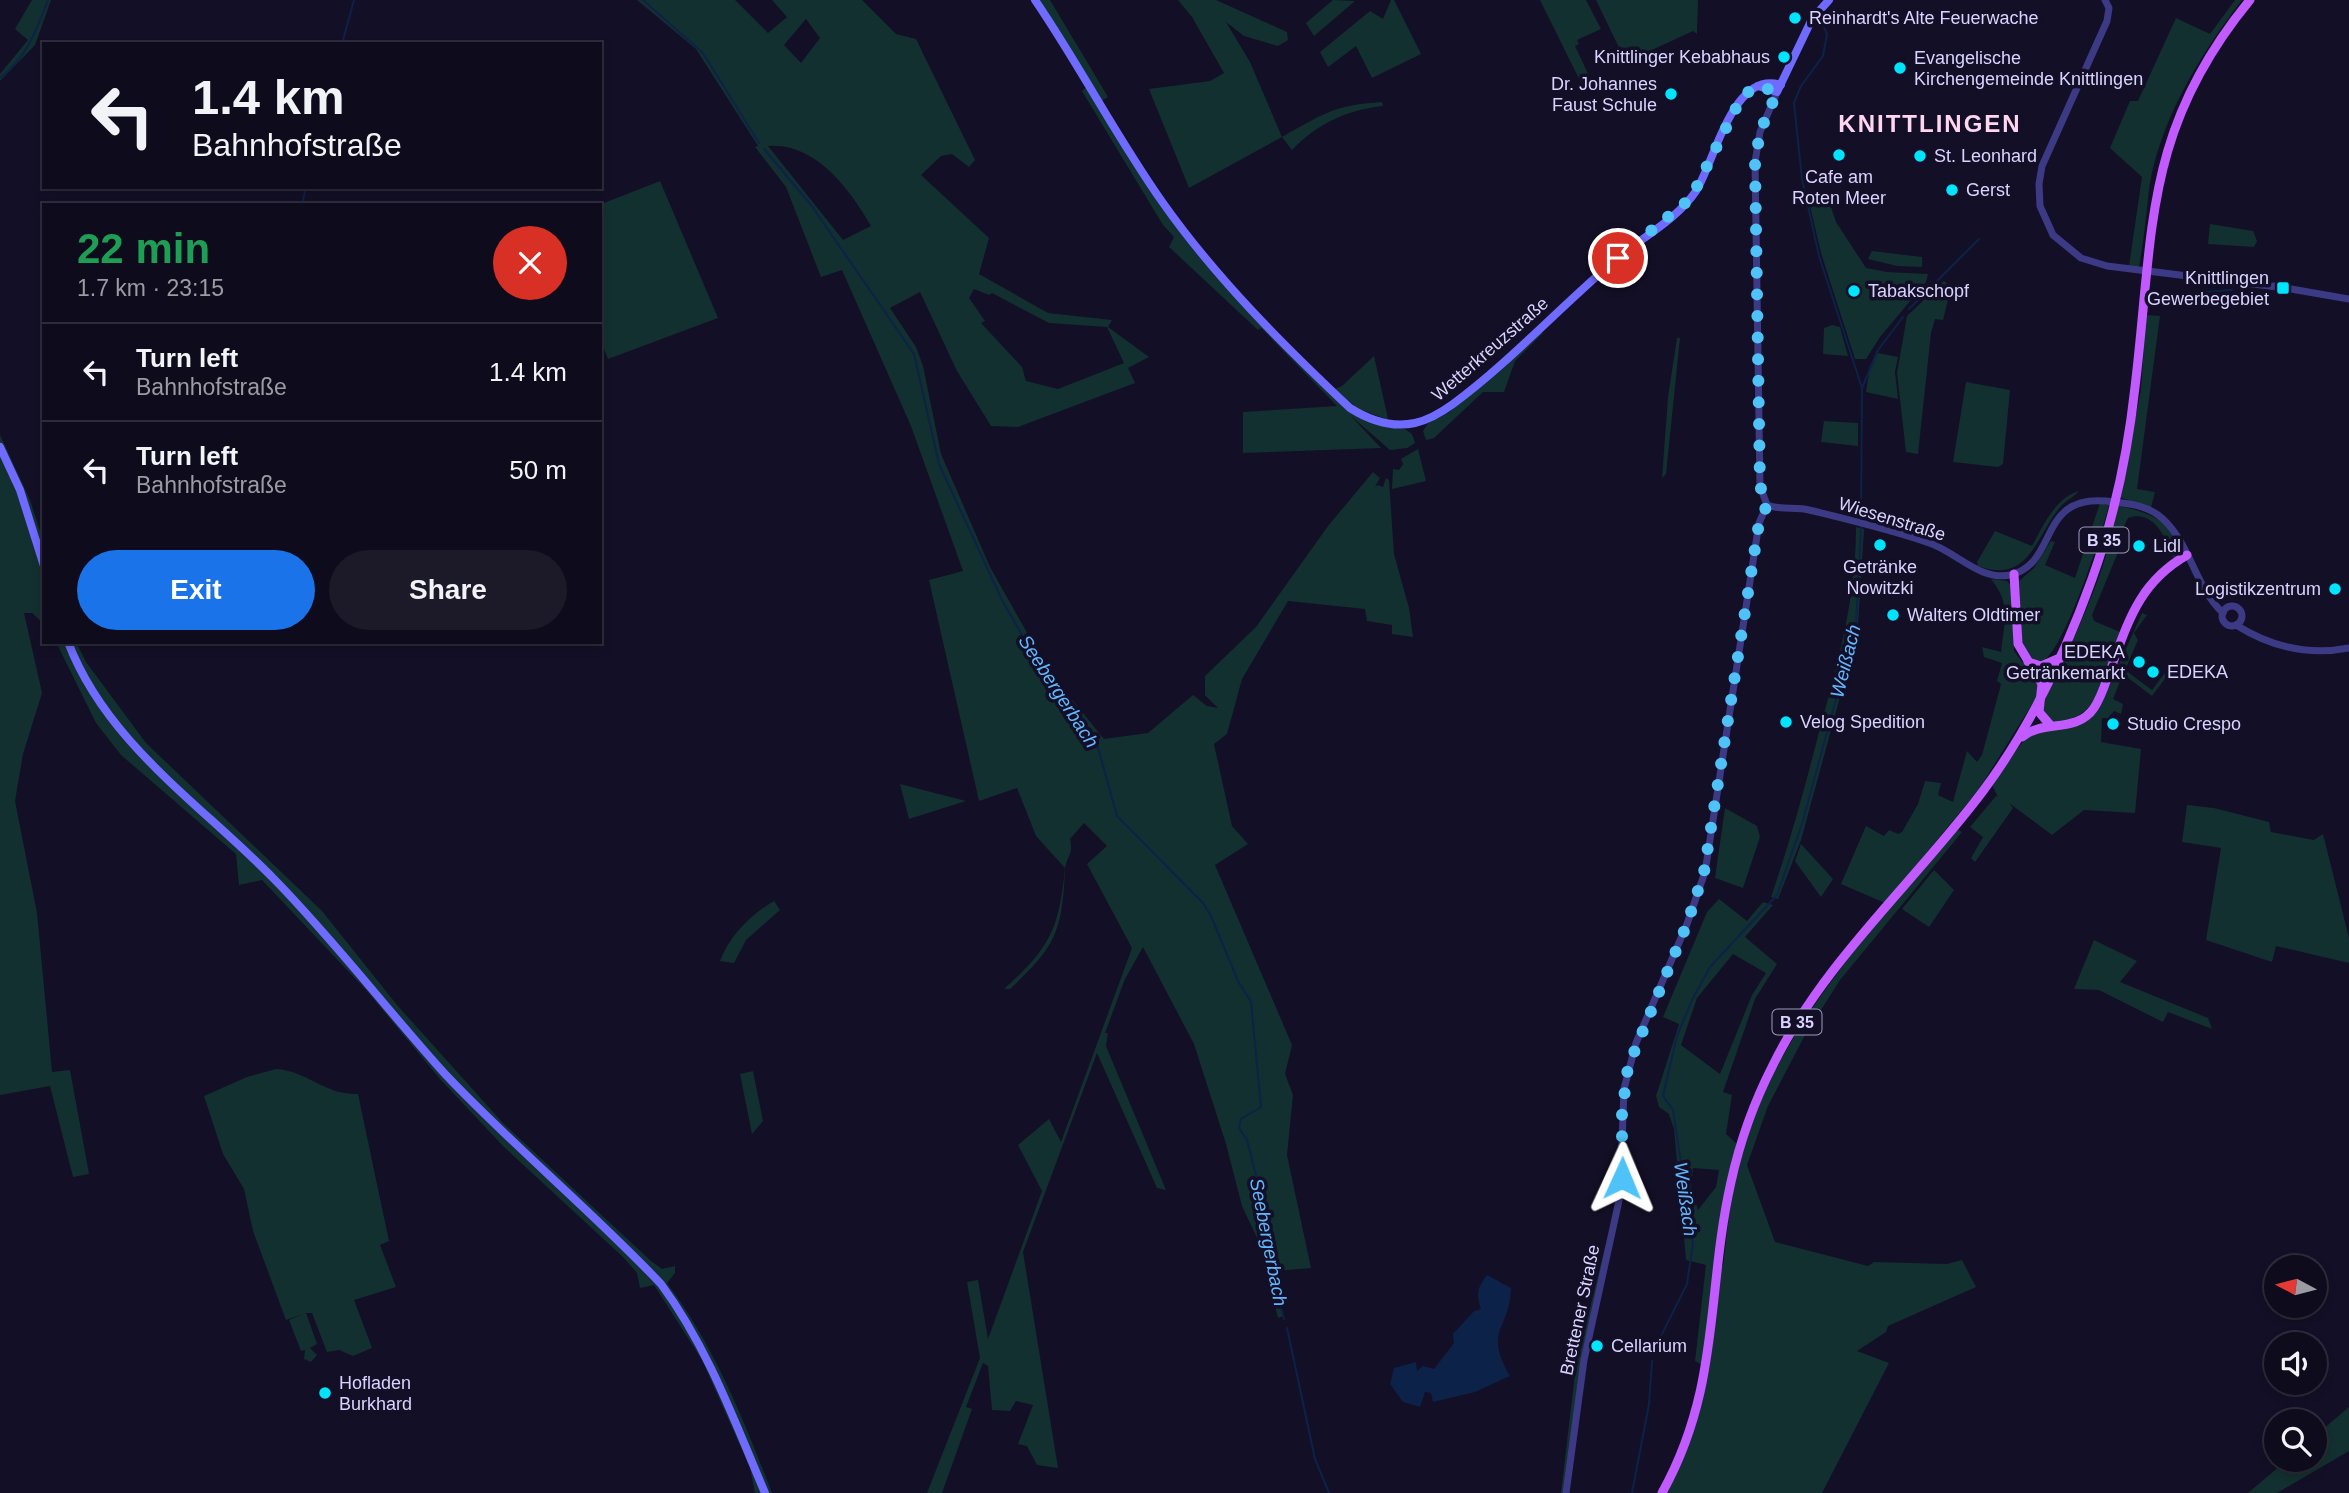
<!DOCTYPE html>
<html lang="en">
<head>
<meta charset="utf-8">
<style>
	:root { --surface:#0e0b1c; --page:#1c1929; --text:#f1f3f6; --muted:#9b9ba3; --line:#2e2b3b; --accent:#1a73e8 }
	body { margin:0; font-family:Arial,sans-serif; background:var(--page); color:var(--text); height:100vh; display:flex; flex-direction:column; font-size:26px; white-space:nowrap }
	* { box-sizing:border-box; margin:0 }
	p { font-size:23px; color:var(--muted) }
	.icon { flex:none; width:38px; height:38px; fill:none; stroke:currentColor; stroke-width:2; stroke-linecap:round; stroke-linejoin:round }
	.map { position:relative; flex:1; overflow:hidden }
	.details { position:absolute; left:42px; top:203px; width:560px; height:441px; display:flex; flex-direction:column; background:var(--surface); border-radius:0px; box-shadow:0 4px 10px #0003,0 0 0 2px var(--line) }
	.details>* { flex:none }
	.hud { position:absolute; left:42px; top:42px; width:560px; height:147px; border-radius:0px; box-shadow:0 4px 10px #0003,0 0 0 2px var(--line); background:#0e0b1c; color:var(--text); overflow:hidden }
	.needle { width:46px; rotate:277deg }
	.fabs { position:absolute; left:2264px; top:1255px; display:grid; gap:14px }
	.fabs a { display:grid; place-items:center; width:63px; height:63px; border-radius:50%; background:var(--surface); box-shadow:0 4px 10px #0003,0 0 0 2px var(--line); font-size:35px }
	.pin { position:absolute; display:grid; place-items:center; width:60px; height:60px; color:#fff; margin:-30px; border:4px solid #fff; border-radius:50%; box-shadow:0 2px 7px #0007 }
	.me { position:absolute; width:77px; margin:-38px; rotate:1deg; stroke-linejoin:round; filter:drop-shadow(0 0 5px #0008) }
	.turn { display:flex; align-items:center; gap:24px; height:147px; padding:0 35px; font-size:32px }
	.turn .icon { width:91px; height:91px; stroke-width:2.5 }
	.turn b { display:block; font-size:49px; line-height:60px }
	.round { display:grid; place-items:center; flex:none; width:74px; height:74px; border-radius:37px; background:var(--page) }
	.overview { display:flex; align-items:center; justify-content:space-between; height:119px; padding:0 35px }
	h1 { font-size:42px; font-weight:600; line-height:52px; color:#1e9e55 }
	.primary-button { display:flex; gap:14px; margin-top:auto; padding:14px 35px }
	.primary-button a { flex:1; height:80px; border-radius:42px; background:var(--accent); color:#fff; font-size:28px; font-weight:600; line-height:80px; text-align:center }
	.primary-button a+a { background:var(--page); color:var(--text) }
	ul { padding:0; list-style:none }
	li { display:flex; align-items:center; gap:21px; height:98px; padding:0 35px; border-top:2px solid var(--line) }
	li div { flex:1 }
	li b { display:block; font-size:26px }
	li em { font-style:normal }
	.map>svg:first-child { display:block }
	.green { fill:#12302f; fill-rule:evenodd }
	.water { fill:#0c2248 }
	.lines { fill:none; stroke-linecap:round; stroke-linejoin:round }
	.stream { stroke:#0c2248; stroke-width:2 }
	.tertiary { stroke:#3d3a85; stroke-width:7 }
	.secondary { stroke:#6f6bff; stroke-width:8 }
	.primary { stroke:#c25bff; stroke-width:9 }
	.route { stroke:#4fc3f7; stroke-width:12; stroke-dasharray:0 21.6 }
	.poi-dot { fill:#00e5ff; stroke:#130f26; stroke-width:2.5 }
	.labels { text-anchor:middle; stroke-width:7; stroke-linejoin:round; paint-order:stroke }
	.shield { fill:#130f26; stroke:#9e99be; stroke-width:2 }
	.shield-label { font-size:16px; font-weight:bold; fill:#d9d4ff }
	.poi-label { font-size:18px; fill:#d9d4ff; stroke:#130f26; text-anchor:start }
	.street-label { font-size:18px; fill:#d9d4ff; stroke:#130f26 }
	.water-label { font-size:19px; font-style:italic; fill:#62b6ff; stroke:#130f26 }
	.district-label { font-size:24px; font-weight:bold; letter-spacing:2px; fill:#ffd6f0; stroke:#130f26 }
</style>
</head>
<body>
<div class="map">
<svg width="2349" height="1493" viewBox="0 0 2349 1493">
	<rect width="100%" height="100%" fill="#130f26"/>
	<g class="green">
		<polygon points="32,0 51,0 35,45 0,81 0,74 28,40 15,29"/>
		<path d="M637 0H735L768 33 787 17 772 0H862L896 34 916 39 975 160 969 167 952 154 941 156 921 175 989 238 979 274 1048 313 1112 320 1108 327 1149 357 1128 368 1135 383 1018 427 991 426 957 371 920 292 890 308 916 347 923 366 941 454 990 567 1048 670 1104 739 1148 733 1193 695 1207 706 1218 708 1205 695V676L1256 627 1328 526 1373 472 1380 478 1375 487 1378 485 1383 487 1386 478 1389 480 1394 554 1409 608 1413 637 1392 634V625L1367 621 1365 609 1288 601 1242 679 1227 734 1214 744 1232 826 1248 844 1215 865 1292 1045 1285 1074 1293 1095 1287 1155 1311 1268 1276 1271 1283 1316 1278 1318 1259 1242 1242 1206 1226 1144 1194 1044 1143 947 1125 979 1105 1033H1108L1106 1046 1166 1190 1157 1188 1097 1053 1023 1252 1058 1468 1037 1465 1027 1446 1018 1444 1033 1405 1016 1401 1010 1411 992 1410 988 1366 983 1363 966 1407 972 1409 942 1493H927L980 1358 967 1282 978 1280 988 1339 1042 1191 1018 1145 1049 1119 1061 1142 1132 948 1087 864 1107 846 1084 823 1070 839C1074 855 1066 856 1065 870 1062 932 1056 946 1010 989H1004C1050 948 1059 929 1065 868L1036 836 1017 788 979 801 929 580 963 571 911 426 842 270 821 277 786 187 755 147 758 146 696 49ZM806 19 820 38 801 63 784 45ZM768 146C816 142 850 190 871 226L843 240ZM974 289 989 295 992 293 1049 323 1107 327 1124 363 1058 389 1026 381 1022 367 981 323 985 321 969 298Z"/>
		<polygon points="1035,0 1050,0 1108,97 1100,102 1127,156 1160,206 1242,303 1335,398 1388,427 1405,429 1412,434 1415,443 1407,448 1390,450 1350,415 1381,448 1243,453 1243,412 1337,406 1261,328 1258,330 1169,247 1174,237 1163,225 1082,91 1089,85"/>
		<path d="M1178 0H1216L1287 32 1288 40 1278 46 1244 36 1226 22 1250 62 1282 137C1323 114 1334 105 1382 102L1383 106C1347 110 1318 123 1292 150L1282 137 1189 188 1149 89 1210 81 1224 73 1192 17Z"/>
		<polygon points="1333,0 1355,1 1314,36 1306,23"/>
		<polygon points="1391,0 1394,0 1421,54 1372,78 1356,46 1328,67 1320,52 1370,11 1383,19"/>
		<polygon points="1540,0 1586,0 1601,29 1577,40 1579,44 1575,46 1593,84 1584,89"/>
		<polygon points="1596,0 1698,0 1697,34 1693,31 1626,62"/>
		<path d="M2235 0H2242C2200 54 2155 128 2148 198 2146 221 2143 244 2139 267L2129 266 2142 177 2110 148 2130 101H2138L2176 18 2210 34Z"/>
		<polygon points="660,181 718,318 608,359 600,339 599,205"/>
		<polygon points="1828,198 1836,222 1866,268 1887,272 1928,274 1926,282 1880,337 1866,359 1855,359 1821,253 1809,202"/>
		<polygon points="2210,224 2253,231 2257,241 2254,247 2208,244"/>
		<polygon points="1872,251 1922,257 1922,267 1897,266 1868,259"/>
		<polygon points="1944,281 1951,288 1943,320 1935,319 1931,333 1918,454 1906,452 1897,373 1907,316"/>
		<polygon points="2146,315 2160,316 2137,489 2155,492 2151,508 2119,497 2141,390"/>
		<polygon points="1832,325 1840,327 1848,356 1823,354 1824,328"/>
		<polygon points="1541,332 1543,333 1515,361 1504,392 1483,392 1434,438 1426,440 1423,431 1428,423 1448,413"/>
		<polygon points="1677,338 1680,338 1666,474 1662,478 1668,397"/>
		<polygon points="1878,353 1898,357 1895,372 1898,399 1866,392 1870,366"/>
		<polygon points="1374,356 1387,414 1388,420 1357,408 1335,389 1342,386"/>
		<polygon points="1966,382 2010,390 2003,464 1998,467 1953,462"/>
		<polygon points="1824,421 1858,423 1858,446 1821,442"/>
		<polygon points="0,435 30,500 44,543 44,624 32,613 24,613 42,693 23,754 15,801 37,913 52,1072 70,1070 89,1174 73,1177 50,1086 0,1095"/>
		<polygon points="1418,449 1426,481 1392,489 1393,469 1399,470 1403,464 1401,459"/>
		<path d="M2079 491C2074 497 2067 500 2062 505 2035 535 2031 585 1978 566L1977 562 1995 531 2032 546C2043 526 2055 498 2079 491Z"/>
		<path d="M2100 503 2109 505C2102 533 2065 649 2043 661L2029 659 2022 646 2019 581 2034 568 2051 541 2055 542 2045 565 2075 578Z"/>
		<path d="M2117 506C2140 509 2183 523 2178 554L2174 558 2172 556C2166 537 2153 509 2128 518L2124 526 2126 533 2092 615 2094 621 2120 632C2107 671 2103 718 2054 723L2043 714C2044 690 2059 670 2069 649 2089 604 2111 555 2117 506Z"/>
		<path d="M1856 527 1864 529 1858 625 1852 653 1801 840 1778 899 1771 897C1790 842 1805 787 1819 732 1838 663 1856 599 1856 527Z"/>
		<path d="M1991 579 2007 581 2011 586 2014 651 2039 684 2036 698 1979 789 1885 903 1841 884 1866 826 1884 836 1889 830 1898 834 1902 832 1918 804 1925 781 1941 783 1938 795 1953 802 1967 751 1977 762 1982 755 2001 684 1997 681 2002 663 1984 657 1982 647 2001 652C2004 621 2012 605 1991 579Z"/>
		<polygon points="2142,613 2147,615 2134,633 2138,640 2125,670 2152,690 2171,665 2173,668 2152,696 2123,674 2113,699 2123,704 2121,714 2114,711 2108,718 2102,718 2101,742 2141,749 2135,813 2084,810 2052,835 2009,803 2013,808 1975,862 1971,858 1983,837 1970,827 1996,796 1998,797 1992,785 2011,755 2032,732 2067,728 2106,693"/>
		<path d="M56 642H76L86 662 146 743 322 911 397 1005 503 1123 651 1261 662 1269 675 1266V1273L667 1283C715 1347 743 1418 772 1493H765L703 1353 763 1493H755L750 1468 702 1360 654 1285 640 1288 637 1273 623 1257 503 1146 440 1079 367 991 262 880 239 885 236 854 121 755 96 723Z"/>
		<polygon points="900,784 966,801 909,819"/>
		<polygon points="2187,805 2214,808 2269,822 2271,832 2314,840 2323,834 2349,938 2349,963 2276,946 2272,962 2206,940 2221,848 2182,842"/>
		<polygon points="1725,808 1757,826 1760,837 1743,888 1715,878"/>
		<path d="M1957 829 1962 832 1840 980 1805 1035 1768 1106 1747 1165 1775 1242 1868 1266 1874 1262 1947 1264 1962 1260 1976 1287 1888 1326 1886 1332 1857 1351 1889 1363 1822 1493H1667L1670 1488 1667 1484 1677 1466 1704 1366 1695 1361 1706 1265 1686 1260 1674 1129 1669 1114 1659 1107 1656 1096 1679 1024 1663 1017 1707 912 1719 899 1747 921 1763 902 1773 905 1745 937 1777 964 1755 999 1723 1092 1732 1095 1726 1134 1737 1144 1716 1266H1723C1728 1225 1732 1184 1744 1145 1784 1021 1874 927 1957 829ZM1733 954 1766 973 1752 995 1720 1074 1681 1045 1697 998ZM1693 1168 1719 1170 1716 1187 1698 1210 1691 1187Z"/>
		<polygon points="1801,844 1833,879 1821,897 1795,861"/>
		<polygon points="1934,870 1954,890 1929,927 1902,909"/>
		<path d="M774 901 780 910 746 940 734 963 720 961C730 935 751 914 774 901Z"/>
		<polygon points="2094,940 2137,961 2120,982 2208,1018 2212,1029 2168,1012 2163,1022 2099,990 2074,989"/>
		<path d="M276 1069C308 1071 324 1095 358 1094L389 1241 380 1245 396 1287 354 1300 372 1348 353 1356 339 1350 327 1352 312 1313H306L317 1344 310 1348 317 1355 311 1362 304 1359 305 1350 301 1351 289 1320 303 1314 286 1320 253 1231 244 1189 223 1154 204 1096 247 1077Z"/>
		<polygon points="753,1071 763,1121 752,1134 740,1074"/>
		<polygon points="1611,1223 1583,1350 1563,1493 1561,1493 1576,1365"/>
		<polygon points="2349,1407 2349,1451 2277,1493 2248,1493 2287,1460 2315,1460 2315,1436"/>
	</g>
	<path class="water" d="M1487 1275 1511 1288C1510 1331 1483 1328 1510 1376L1475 1392 1433 1402 1431 1393 1425 1392 1420 1407 1403 1402 1390 1384 1394 1368 1416 1362 1417 1371 1423 1366 1434 1369 1454 1343 1453 1334 1474 1311 1481 1309C1476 1294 1477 1288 1487 1275Z"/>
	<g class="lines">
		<g class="stream">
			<polyline points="643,0 703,53 759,143"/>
			<polyline points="1820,18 1827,34 1823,56 1801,86 1794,103 1802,179 1819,256 1862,388 1861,521"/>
			<polyline points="342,44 354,0"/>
			<path d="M0 78C26 59 37 29 48 0"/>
			<polyline points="764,149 811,205 914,354 939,464 1002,600 1041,668 1097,744 1117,816 1203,903 1211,916 1238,981 1251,1002 1261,1107 1241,1119 1239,1128 1247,1140 1267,1219 1272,1243 1270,1271 1284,1319"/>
			<polyline points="302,205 306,187"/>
			<polyline points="2153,296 2232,290"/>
			<polyline points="1909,309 1979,239"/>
			<polyline points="1862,388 1878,350 1903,317"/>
			<polyline points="1287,1328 1315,1459 1329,1493"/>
			<polyline points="1654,1350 1687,1284 1693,1243 1673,1110 1663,1096 1677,1036 1692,1000 1710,967 1777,895 1802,824 1856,626 1861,527"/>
			<polyline points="1632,1493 1649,1404 1652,1361"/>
		</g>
		<g class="tertiary">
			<polyline points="2105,0 2109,8 2107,21 2042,166 2039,184 2040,206 2053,235 2081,258 2107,266 2277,287"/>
			<polyline points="2274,286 2349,299"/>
			<path d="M1767 505C1780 510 1795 507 1809 510 1850 520 1893 530 1932 544 1958 554 1981 581 2010 575 2061 563 2035 490 2114 502 2132 504 2149 506 2163 519 2191 545 2195 587 2223 613"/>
			<polyline points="1767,505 1760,486 1755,162 1760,132 1777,92"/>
			<circle cx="2232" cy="616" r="10"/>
			<path d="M2236 625C2271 647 2308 656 2349 648"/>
			<polyline points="1566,1493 1584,1360 1620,1196 1624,1089 1636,1043 1687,924 1705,872 1759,523 1767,505"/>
		</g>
		<g class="secondary">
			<path d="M1035 0C1080 66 1117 138 1163 203 1216 278 1283 345 1350 408 1369 420 1392 428 1415 423 1428 420 1442 412 1453 404 1510 362 1564 303 1620 256 1645 236 1678 218 1696 191 1715 161 1733 69 1781 85"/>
			<polyline points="1758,86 1777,92 1812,19 1829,0"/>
			<polyline points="0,447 20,490 44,566"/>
			<path d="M68 642C107 744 201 804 274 879 335 941 387 1010 445 1074 514 1147 592 1211 661 1284 708 1348 734 1420 765 1493"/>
		</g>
		<g class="primary">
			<polyline points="2014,574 2018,644 2042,684 2039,712 2051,726"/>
			<polyline points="2028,662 2041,666 2057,659"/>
			<path d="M2022 737C2043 719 2076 734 2094 708 2102 696 2106 681 2111 668 2129 619 2140 582 2187 555"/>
			<path d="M1662 1493C1721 1387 1706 1293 1731 1182 1740 1141 1754 1102 1773 1065 1824 961 1914 883 1983 791 2030 728 2065 654 2092 579 2114 518 2128 451 2135 387 2154 231 2143 130 2250 0"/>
		</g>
	</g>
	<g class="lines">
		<polyline class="route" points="1618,258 1691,198 1742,96 1758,86 1777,92 1760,132 1755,162 1760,486 1767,505 1759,523 1704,872 1687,924 1628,1067 1622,1113 1622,1178"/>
	</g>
	<g class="poi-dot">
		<circle cx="1795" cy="18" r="7"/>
		<circle cx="1784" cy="57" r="7"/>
		<circle cx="1900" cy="68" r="7"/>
		<circle cx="1671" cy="94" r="7"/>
		<circle cx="1839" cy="155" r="7"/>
		<circle cx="1920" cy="156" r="7"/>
		<circle cx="1952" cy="190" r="7"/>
		<rect x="2276" y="281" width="14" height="14" rx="3.5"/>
		<circle cx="1854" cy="291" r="7"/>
		<circle cx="1880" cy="545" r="7"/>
		<circle cx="2139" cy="546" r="7"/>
		<circle cx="2335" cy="589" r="7"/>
		<circle cx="1893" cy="615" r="7"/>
		<circle cx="2139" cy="662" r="7"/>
		<circle cx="2153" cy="672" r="7"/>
		<circle cx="1786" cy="722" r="7"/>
		<circle cx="2113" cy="724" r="7"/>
		<circle cx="1597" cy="1346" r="7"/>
		<circle cx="325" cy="1393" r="7"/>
	</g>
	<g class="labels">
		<g class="shield">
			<rect x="2079.5" y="527.5" width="49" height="25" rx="5"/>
			<rect x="1772.5" y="1009.5" width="49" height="25" rx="5"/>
		</g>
		<g class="shield-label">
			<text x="2104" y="546">B 35</text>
			<text x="1797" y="1028">B 35</text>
		</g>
		<g class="poi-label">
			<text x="1809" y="24">Reinhardt's Alte Feuerwache</text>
			<text x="1770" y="63" text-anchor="end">Knittlinger Kebabhaus</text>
			<text x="1914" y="64">Evangelische<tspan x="1914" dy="21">Kirchengemeinde Knittlingen</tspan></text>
			<text x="1657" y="90" text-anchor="end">Dr. Johannes<tspan x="1657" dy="21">Faust Schule</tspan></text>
			<text x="1934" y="162">St. Leonhard</text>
			<text x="1839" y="183" text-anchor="middle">Cafe am<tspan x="1839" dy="21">Roten Meer</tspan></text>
			<text x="1966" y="196">Gerst</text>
			<text x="2269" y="284" text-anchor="end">Knittlingen<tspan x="2269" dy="21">Gewerbegebiet</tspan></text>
			<text x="1868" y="297">Tabakschopf</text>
			<text x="2153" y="552">Lidl</text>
			<text x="1880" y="573" text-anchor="middle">Getränke<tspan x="1880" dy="21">Nowitzki</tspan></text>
			<text x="2321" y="595" text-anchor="end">Logistikzentrum</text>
			<text x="1907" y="621">Walters Oldtimer</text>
			<text x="2125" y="658" text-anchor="end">EDEKA<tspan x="2125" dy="21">Getränkemarkt</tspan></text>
			<text x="2167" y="678">EDEKA</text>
			<text x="1800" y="728">Velog Spedition</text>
			<text x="2127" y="730">Studio Crespo</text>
			<text x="1611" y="1352">Cellarium</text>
			<text x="339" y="1389">Hofladen<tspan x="339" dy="21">Burkhard</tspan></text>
		</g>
		<g class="street-label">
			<text transform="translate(1490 349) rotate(-41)" y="6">Wetterkreuzstraße</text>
			<text transform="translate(1892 519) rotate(17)" y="6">Wiesenstraße</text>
			<text transform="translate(1580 1310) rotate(-78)" y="6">Brettener Straße</text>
		</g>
		<g class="water-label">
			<text transform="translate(1845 661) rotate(-76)" y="7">Weißach</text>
			<text transform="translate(1059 691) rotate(57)" y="7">Seebergerbach</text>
			<text transform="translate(1686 1199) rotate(82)" y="7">Weißach</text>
			<text transform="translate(1269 1242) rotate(79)" y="7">Seebergerbach</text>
		</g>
		<g class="district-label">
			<text x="1930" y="132">KNITTLINGEN</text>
		</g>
	</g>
</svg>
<div class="fabs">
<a><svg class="needle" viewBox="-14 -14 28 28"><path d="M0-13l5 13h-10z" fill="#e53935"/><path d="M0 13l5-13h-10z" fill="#9b9ba3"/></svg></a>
<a><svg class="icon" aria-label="sound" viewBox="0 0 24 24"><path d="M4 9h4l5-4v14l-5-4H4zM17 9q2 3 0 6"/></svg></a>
<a><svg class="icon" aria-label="search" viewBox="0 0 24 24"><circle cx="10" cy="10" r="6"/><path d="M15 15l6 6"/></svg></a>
</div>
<div class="pin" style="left:1618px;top:258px;background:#d93025"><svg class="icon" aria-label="arrive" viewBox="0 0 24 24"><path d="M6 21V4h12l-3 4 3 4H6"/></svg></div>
<svg class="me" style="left:1622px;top:1178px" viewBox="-20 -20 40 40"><path d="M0-17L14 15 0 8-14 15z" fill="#4fc3f7" stroke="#fff" stroke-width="4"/></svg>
<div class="hud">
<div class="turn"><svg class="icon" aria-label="left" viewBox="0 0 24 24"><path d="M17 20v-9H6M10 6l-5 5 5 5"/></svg><div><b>1.4 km</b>Bahnhofstraße</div></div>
</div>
<section class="details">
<div class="overview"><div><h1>22 min</h1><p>1.7 km · 23:15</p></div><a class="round" style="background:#d93025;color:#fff"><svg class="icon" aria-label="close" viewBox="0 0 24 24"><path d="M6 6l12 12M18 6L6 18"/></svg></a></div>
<ul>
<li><svg class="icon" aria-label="left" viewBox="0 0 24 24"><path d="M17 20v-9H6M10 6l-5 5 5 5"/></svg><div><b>Turn left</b><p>Bahnhofstraße</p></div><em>1.4 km</em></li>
<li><svg class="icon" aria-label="left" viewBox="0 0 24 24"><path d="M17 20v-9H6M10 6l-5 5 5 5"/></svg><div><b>Turn left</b><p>Bahnhofstraße</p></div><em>50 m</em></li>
</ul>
<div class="primary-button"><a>Exit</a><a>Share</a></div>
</section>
</div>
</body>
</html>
